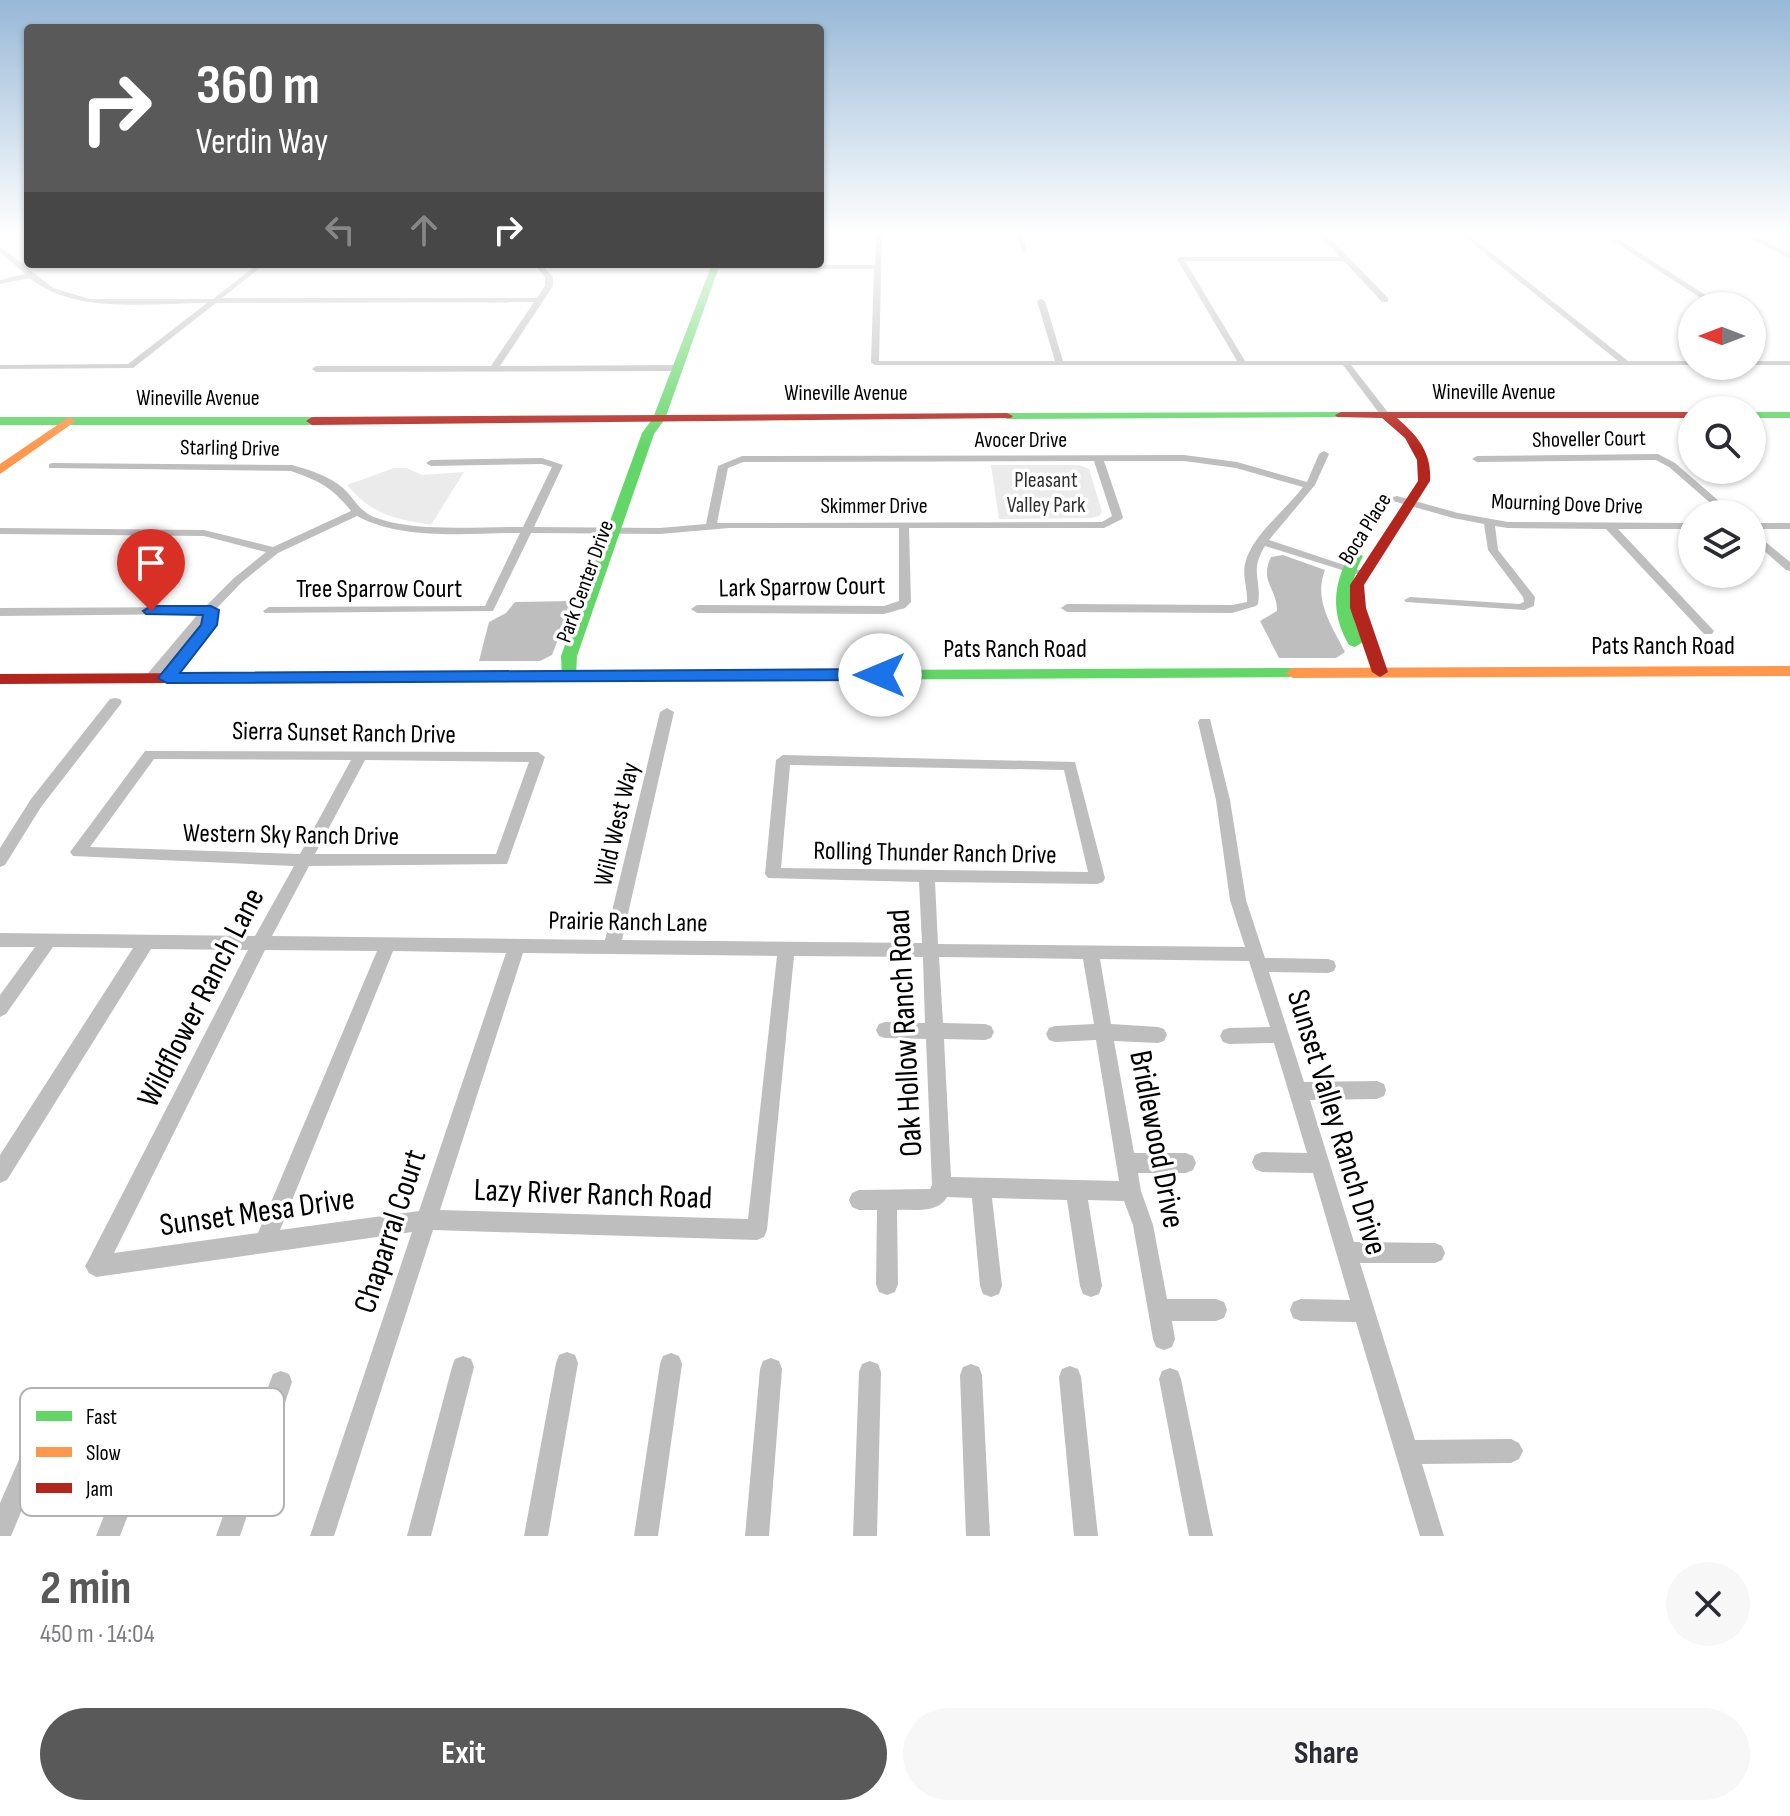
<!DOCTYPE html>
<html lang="en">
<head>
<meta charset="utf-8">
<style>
	:root { --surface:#fff; --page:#f7f7f7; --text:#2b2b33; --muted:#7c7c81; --accent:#595959 }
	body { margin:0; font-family:"Sofia Sans Condensed",sans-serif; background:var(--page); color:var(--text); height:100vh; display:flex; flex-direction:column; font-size:30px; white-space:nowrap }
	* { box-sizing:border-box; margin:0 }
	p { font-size:26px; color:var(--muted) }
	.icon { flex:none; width:44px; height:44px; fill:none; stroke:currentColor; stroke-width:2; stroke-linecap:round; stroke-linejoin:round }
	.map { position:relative; height:1536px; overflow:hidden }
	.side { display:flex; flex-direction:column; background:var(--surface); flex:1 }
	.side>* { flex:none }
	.top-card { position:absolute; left:24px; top:24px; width:800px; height:244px; border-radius:8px; box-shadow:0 2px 6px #0004; background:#595959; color:#fff; overflow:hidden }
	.needle { width:52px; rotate:270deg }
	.controls { position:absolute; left:1678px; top:292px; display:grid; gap:16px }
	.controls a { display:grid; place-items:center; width:88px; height:88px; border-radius:50%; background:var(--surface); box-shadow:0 2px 6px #0004; font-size:40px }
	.pin { position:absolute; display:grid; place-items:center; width:68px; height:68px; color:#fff; margin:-82px -34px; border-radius:50% 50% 50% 0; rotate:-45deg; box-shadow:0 0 8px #0007 }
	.pin .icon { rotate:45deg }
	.me { position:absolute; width:88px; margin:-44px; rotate:270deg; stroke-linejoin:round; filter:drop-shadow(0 0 6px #0008) }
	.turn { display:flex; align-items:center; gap:28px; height:168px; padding:0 40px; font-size:36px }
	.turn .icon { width:104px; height:104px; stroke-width:2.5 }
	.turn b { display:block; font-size:56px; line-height:68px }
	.lanes { display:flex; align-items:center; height:76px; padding:0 40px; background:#0003; justify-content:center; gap:40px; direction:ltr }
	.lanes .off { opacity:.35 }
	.round { display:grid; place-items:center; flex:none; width:84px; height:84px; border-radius:42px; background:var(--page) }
	.overview { display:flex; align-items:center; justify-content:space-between; height:136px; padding:0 40px }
	h1 { font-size:48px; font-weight:700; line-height:60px; color:var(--accent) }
	.action { display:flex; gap:16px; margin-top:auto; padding:16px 40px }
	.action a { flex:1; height:92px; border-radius:48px; background:var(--accent); color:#fff; font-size:32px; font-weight:700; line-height:92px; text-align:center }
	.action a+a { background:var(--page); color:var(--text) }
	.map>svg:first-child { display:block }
	.green { fill:#ebebeb }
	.water { fill:#bebebe }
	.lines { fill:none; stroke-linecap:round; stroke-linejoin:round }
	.street { fill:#bebebe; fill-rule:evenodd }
	.fast { fill:#63d668; fill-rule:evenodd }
	.slow { fill:#ff974d; fill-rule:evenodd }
	.jam { fill:#b3261e; fill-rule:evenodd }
	.route { fill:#1a73e8; stroke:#114b97; stroke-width:2 }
	.labels { text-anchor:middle; stroke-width:7; stroke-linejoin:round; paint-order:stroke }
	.far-street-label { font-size:22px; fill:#000; stroke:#fff }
	.far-park-label { font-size:22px; fill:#323232; stroke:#fff }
	.street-label { font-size:26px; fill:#000; stroke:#fff }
	.near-street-label { font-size:32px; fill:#000; stroke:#fff }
	.key { fill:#fff; stroke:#b2b2b2; stroke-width:2 }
	.key-label { font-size:22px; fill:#000 }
</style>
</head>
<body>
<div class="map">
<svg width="1790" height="1536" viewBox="0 0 1790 1536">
	<rect width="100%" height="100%" fill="#fff"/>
	<g class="green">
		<polygon points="991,465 1079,465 1089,469 1102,512 1099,516 1091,518 999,519"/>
		<path d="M394 468H406L422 475 464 472 431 525C392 518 373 515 347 485Z"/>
	</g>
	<g class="water">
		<path d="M1283 555 1325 570C1313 600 1332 626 1345 652L1336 658H1279L1260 621 1277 611C1277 588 1259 581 1271 557Z"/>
		<polygon points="573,601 552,655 540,661 479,661 489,622 506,613 515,602"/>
	</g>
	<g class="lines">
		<g class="street">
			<polygon points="876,235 882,235 879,361 1055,361 1037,301 1041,299 1045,301 1063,361 1237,361 1177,259 1180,257 1340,257 1320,235 1327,235 1388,298 1388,302 1382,302 1344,261 1185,261 1245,361 1618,361 1462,235 1469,235 1628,361 1692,361 1692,365 1351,365 1390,415 1385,418 1382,417 1343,365 875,365 871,363 874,269 715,269 712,267 715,265 875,265"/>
			<polygon points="1017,235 1023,235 1027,253 1022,252"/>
			<polygon points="1611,235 1754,235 1790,254 1790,259 1753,240 1620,240 1710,298 1710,302 1707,302 1610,239 1608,237"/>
			<path d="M0 246 53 288 90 299H213L258 264H265L222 298H537L545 286V277L534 264H541L553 277V286L500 366 677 365 681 368 677 371 316 372 312 369 316 366H491L534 302 216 303 133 368 0 369V365L128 364 207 303C148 303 77 315 29 278L0 284V280L25 274 0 252Z"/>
			<rect x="1752" y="361" width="38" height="4"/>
			<path d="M1324 451 1329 454 1315 485 1269 540 1365 572 1363 574H1355L1265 546C1249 572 1262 579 1258 604L1256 606 1232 613 1067 612 1061 608 1067 604 1232 605 1247 602C1248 589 1242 576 1245 564 1251 536 1286 510 1303 487L1236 468 1184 461H1104L1123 517 1122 519 1104 528H909L911 602 905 608 884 614 697 613 691 609 697 605 884 606 899 601V528H729L660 534 531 533 493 611 265 613 263 611 269 607 485 606 520 533C469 533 403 541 357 516L278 553 242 582 216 609 215 625 171 681H163L161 678 203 622 154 681H146L144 678 198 614 0 616V608L205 607 234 578 266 552 204 536 0 534V528L204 530 273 547 351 511C332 487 319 481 291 471L49 468V464L52 463 292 465C310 470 329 476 343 488 354 498 359 511 374 517 414 533 480 526 523 527L552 467 542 464 431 466 426 463 431 460 542 458 563 465 534 527 660 528 706 524 718 466 742 456 1184 455 1237 462 1307 482 1319 454ZM1094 461 1112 516 1102 522 717 523 728 468 743 462Z"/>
			<polygon points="1658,454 1675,463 1734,514 1723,514 1669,467 1656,460 1477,462 1472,459 1477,456"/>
			<polygon points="1397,496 1458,513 1508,522 1692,523 1692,529 1618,529 1714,631 1712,634 1704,634 1606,529 1508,528 1495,526 1498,550 1535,597 1534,606 1524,610 1406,602 1404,600 1410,597 1519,604 1524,602 1523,597 1488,550 1484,524 1453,518 1393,501 1393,497"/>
			<rect x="1752" y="523" width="38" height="6"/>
			<polygon points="1752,531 1790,562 1790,571 1786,570 1752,540"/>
			<polygon points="115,698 120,699 122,702 120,705 41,807 5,865 0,867 0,848 31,799 110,699"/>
			<path d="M667 708 674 712 622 940 922 943 919 882 768 878 765 874 776 760 783 755 1075 762 1105 878 1103 882 1097 884 935 882 938 944 1245 947 1230 900 1216 800 1198 722 1200 719H1210L1230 800 1246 900 1265 958 1328 959 1334 961 1336 966 1334 971 1328 973 1269 972 1304 1082 1377 1081 1384 1084 1386 1090 1384 1096 1377 1099 1310 1100 1354 1242 1435 1243 1442 1246 1445 1253 1442 1260 1435 1263H1360L1415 1440 1511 1439 1519 1443 1523 1451 1519 1459 1511 1463 1422 1464 1444 1536H1420L1356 1322 1301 1321 1293 1318 1290 1310 1293 1302 1301 1299 1350 1300 1313 1173 1262 1172 1255 1169 1252 1162 1255 1155 1262 1152 1307 1153 1274 1043 1229 1044 1223 1042 1220 1036 1223 1030 1229 1028 1270 1027 1249 961 1100 959 1111 1024 1158 1027 1164 1029 1167 1035 1164 1041 1158 1043 1114 1041 1134 1153H1186L1193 1156 1196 1163 1193 1170 1186 1173H1138L1141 1191 1153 1225 1167 1299H1216L1224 1302 1227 1310 1224 1318 1216 1321H1172L1175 1339 1172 1347 1164 1350 1156 1347 1153 1339 1133 1225 1124 1201 1088 1200 1102 1286 1099 1294 1091 1297 1083 1294 1080 1286 1067 1200 992 1198 1002 1286 999 1294 991 1297 983 1294 980 1286 972 1198 947 1197C937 1214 915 1209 897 1210L898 1284 895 1292 887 1295 879 1292 876 1284 877 1210H859L852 1207 849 1200 852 1193 859 1190 930 1189 932 1185 926 1039 885 1038 879 1036 876 1030 879 1024 885 1022 925 1023 923 957 794 956 767 1230 764 1237 757 1240 433 1230 334 1536H310L412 1232 96 1277 89 1273 85 1266 89 1259 248 950 151 949 7 1180 0 1183V1155L133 948 53 947 6 1014 0 1017V995L35 947H0V933L255 936 294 866 73 856 70 852 73 848 145 751 538 752 545 757 507 864 309 866 272 936 605 940 660 712ZM154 759 351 760 300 854 90 847ZM365 760 529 762 496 854H315ZM790 765 1064 770 1088 872 781 868ZM265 950 377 951 258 1233 114 1253ZM393 951 506 953 419 1211 280 1230ZM523 953 777 956 748 1219 440 1210ZM939 957 1083 959 1094 1024 1055 1026 1049 1028 1046 1034 1049 1040 1055 1042 1096 1040 1119 1181 951 1177 944 1039 985 1040 991 1038 994 1032 991 1026 985 1024 943 1023Z"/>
			<polygon points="567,1352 575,1355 578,1363 548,1536 524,1536 556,1363 559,1355"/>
			<polygon points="671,1353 679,1356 682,1364 658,1536 634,1536 660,1364 663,1356"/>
			<polygon points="463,1356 471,1359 474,1367 431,1536 407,1536 452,1367 455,1359"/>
			<polygon points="771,1358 779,1361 782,1369 769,1536 745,1536 760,1369 763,1361"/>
			<polygon points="870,1361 878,1364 881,1372 877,1536 853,1536 859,1372 862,1364"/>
			<polygon points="971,1364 979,1367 982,1375 990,1536 966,1536 960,1375 963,1367"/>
			<polygon points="1070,1366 1078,1369 1081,1377 1098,1536 1074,1536 1059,1377 1062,1369"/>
			<polygon points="1170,1368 1178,1371 1181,1379 1213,1536 1189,1536 1159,1379 1162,1371"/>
			<polygon points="281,1371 289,1374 292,1382 240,1536 216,1536 270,1382 273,1374"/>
			<polygon points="161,1390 169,1393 172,1401 120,1536 96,1536 153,1393"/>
			<polygon points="49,1405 57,1409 61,1417 11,1536 0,1536 0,1503 41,1409"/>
		</g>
		<g class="fast">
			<polygon points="712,264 720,264 665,419 654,434 577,656 576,676 568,681 562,680 561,656 642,433 653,418"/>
			<polygon points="1341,412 1347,415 1345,417 1007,419 1001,416 1007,413"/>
			<rect x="1752" y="412" width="38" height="6"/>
			<polygon points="0,417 312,417 318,421 312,425 0,425"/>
			<path d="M1356 552 1363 556C1347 587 1348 611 1363 642L1355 647 1349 645C1331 614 1332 584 1351 553Z"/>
			<polygon points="1293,668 1301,673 1299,677 631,681 623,676 631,671"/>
		</g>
		<g class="slow">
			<polygon points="69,417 75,421 73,423 0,474 0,464"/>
			<polygon points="1790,666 1790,676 1293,678 1285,673 1293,668"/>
		</g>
		<g class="jam">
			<path d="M1341 412H1692V418H1397C1418 436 1432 453 1430 481L1364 585 1366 608 1388 672 1380 677 1372 672 1350 608V585L1418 481 1417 460 1405 438 1382 418 1337 417 1335 415Z"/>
			<polygon points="1007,413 1013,416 1011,418 312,425 306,421 312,417"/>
			<polygon points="631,671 639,676 637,680 0,684 0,674"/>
		</g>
	</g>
	<linearGradient id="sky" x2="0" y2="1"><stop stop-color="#97b8d7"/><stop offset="0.52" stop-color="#fff"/><stop offset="1" stop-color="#fff" stop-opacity="0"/></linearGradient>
	<rect width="1790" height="450" fill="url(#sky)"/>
	<polygon class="route" points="151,606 211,606 219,610 217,625 180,673 880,669 889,675 880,680 167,683 158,678 201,625 203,615 146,614 143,611"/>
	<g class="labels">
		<g class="far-street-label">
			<text x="1494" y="399">Wineville Avenue</text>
			<text x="846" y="400">Wineville Avenue</text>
			<text x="198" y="405">Wineville Avenue</text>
			<text transform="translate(1589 438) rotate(-1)" y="8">Shoveller Court</text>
			<text x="1021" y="447">Avocer Drive</text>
			<text transform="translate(230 447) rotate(1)" y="8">Starling Drive</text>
			<text transform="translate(1567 503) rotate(2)" y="8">Mourning Dove Drive</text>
			<text x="874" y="513">Skimmer Drive</text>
			<text transform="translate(1364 528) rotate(-58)" y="8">Boca Place</text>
			<text transform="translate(584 581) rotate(-70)" y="8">Park Center Drive</text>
		</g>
		<g class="far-park-label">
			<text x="1046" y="487">Pleasant<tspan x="1046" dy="25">Valley Park</tspan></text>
		</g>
		<g class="street-label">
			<text transform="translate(802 586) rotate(-1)" y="9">Lark Sparrow Court</text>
			<text x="379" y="597">Tree Sparrow Court</text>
			<text x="1663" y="654">Pats Ranch Road</text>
			<text x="1015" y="657">Pats Ranch Road</text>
			<text transform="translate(344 732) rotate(1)" y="9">Sierra Sunset Ranch Drive</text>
			<text transform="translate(616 824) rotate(-77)" y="9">Wild West Way</text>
			<text transform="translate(291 834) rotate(1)" y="9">Western Sky Ranch Drive</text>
			<text transform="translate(935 852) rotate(1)" y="9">Rolling Thunder Ranch Drive</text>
			<text transform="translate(628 921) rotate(1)" y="9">Prairie Ranch Lane</text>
		</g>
		<g class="near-street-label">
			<text transform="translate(200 997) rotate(-63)" y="11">Wildflower Ranch Lane</text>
			<text transform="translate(904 1033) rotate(-93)" y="11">Oak Hollow Ranch Road</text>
			<text transform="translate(1338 1122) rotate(73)" y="11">Sunset Valley Ranch Drive</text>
			<text transform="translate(1158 1139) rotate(79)" y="11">Bridlewood Drive</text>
			<text transform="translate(593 1193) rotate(2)" y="11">Lazy River Ranch Road</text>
			<text transform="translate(257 1211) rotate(-8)" y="11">Sunset Mesa Drive</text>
			<text transform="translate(389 1231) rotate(-72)" y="11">Chaparral Court</text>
		</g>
	</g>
	<rect x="20" y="1388" width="264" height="128" rx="12" class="key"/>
	<rect x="36" y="1411" width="36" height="10" fill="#63d668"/>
	<rect x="36" y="1447" width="36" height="10" fill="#ff974d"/>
	<rect x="36" y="1483" width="36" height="10" fill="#b3261e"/>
	<g class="key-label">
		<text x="86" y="1424">Fast</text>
		<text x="86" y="1460">Slow</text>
		<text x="86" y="1496">Jam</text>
	</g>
</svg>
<div class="controls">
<a><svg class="needle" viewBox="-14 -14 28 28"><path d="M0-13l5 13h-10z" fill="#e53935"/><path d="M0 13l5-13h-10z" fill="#7c7c81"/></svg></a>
<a><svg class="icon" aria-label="search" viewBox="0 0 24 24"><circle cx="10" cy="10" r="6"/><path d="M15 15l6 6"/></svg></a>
<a><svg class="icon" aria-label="layers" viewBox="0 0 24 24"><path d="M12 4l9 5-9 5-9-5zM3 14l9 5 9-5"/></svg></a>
</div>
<div class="pin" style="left:151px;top:611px;background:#d93025"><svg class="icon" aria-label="arrive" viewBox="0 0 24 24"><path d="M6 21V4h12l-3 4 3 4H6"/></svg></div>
<svg class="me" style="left:880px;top:675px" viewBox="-20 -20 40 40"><circle r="19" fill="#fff"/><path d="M0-13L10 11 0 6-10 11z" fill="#1a73e8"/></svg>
<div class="top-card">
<div class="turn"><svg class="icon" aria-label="right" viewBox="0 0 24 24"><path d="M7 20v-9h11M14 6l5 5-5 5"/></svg><div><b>360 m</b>Verdin Way</div></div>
<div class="lanes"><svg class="icon off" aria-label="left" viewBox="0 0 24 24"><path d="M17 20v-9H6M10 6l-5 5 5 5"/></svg><svg class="icon off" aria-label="ahead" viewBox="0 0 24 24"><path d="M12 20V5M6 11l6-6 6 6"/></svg><svg class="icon" aria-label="right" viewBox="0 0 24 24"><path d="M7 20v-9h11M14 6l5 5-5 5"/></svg></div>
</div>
</div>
<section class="side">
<div class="overview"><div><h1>2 min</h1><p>450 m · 14:04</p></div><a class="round"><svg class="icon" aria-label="close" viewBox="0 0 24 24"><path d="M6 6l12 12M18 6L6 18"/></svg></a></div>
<div class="action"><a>Exit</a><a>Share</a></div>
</section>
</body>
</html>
